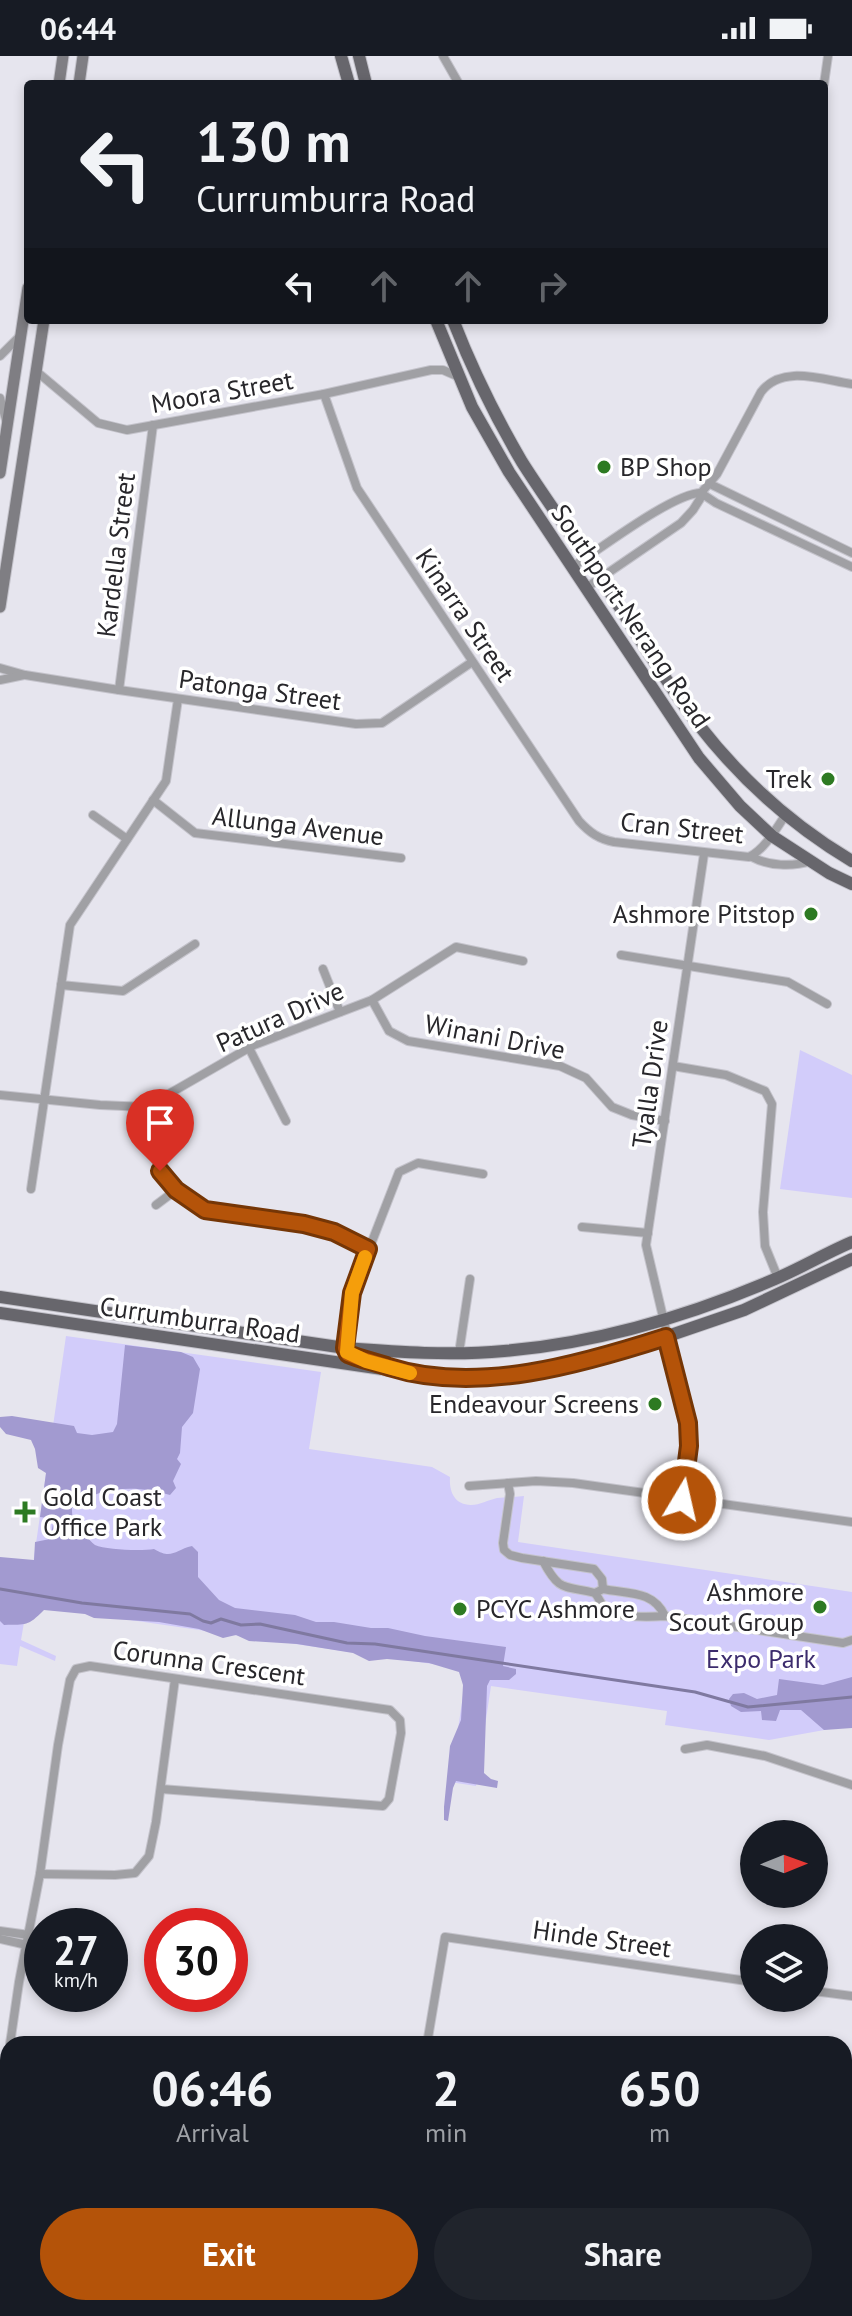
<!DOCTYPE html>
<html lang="en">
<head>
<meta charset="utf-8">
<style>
	:root { --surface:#171b24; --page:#20242c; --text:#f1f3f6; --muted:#9ea1a6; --accent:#b45309 }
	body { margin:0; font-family:"PT Sans",sans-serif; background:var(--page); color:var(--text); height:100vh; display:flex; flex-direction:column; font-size:30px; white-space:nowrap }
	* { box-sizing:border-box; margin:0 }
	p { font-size:26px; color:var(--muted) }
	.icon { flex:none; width:44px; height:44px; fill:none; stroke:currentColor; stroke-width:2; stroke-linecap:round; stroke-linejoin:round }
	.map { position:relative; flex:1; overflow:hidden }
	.sheet { position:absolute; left:0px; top:1980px; width:852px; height:280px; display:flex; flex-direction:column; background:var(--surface); border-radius:24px 24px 0 0; box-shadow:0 4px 12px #0003 }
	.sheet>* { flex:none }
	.hud { position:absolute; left:24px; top:24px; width:804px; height:244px; border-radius:8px; box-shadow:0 4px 12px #0003; background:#171b24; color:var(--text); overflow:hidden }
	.needle { width:52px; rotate:89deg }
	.controls { position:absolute; left:740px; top:1764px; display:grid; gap:16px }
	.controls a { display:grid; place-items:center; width:88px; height:88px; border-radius:50%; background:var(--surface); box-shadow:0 4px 12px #0003; font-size:40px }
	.speed { position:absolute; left:24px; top:1852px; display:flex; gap:16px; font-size:40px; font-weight:700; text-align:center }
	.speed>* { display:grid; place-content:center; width:104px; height:104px; border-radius:50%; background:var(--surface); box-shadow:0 4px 12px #0003; line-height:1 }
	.speed small { font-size:20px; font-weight:400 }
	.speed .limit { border:12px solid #d22; background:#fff; color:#111 }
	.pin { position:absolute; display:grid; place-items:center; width:68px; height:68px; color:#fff; margin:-82px -34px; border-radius:50% 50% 50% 0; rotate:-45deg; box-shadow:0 0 8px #0007 }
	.pin .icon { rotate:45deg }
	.me { position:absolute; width:88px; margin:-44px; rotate:9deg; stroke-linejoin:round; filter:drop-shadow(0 0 6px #0008) }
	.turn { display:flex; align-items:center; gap:28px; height:168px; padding:0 40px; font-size:36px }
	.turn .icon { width:104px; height:104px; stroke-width:2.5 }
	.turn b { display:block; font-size:56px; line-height:68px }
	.lanes { display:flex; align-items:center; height:76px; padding:0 40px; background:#0003; justify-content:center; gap:40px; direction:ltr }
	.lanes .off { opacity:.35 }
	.eta { display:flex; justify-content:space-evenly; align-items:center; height:136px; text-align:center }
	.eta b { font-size:48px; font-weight:800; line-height:56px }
	.cta { display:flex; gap:16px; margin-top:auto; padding:16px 40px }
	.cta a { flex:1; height:92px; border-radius:48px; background:var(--accent); color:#fff; font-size:32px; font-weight:800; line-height:92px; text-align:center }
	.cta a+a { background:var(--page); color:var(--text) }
	.status { display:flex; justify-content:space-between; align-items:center; height:56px; padding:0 40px; background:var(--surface); direction:ltr }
	.status svg { height:22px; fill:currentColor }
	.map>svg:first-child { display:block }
	.green { fill:#d2ccfa }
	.forest { fill:#a29ad0 }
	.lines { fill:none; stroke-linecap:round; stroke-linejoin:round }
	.stream { stroke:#7f79a0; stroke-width:3 }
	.minor-casing { stroke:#c4c3cb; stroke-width:10 }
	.secondary-casing { stroke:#c4c3cb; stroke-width:13 }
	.primary-casing { stroke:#c4c3cb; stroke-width:14 }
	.minor { stroke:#a0a0a4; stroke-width:8 }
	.secondary { stroke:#7f7e83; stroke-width:11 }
	.primary { stroke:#67666c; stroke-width:12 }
	.route-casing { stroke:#753606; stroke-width:20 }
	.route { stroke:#b45309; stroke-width:14 }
	.slow { stroke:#f59e0b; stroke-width:14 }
	.poi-dot { fill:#2d7a22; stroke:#fff; stroke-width:3 }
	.labels { text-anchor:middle; stroke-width:7; stroke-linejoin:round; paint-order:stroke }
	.street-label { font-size:26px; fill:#28272b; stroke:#fff }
	.poi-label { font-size:26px; fill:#28272b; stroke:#fff; text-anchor:end }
	.park-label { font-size:26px; fill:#3c2c6d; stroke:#fff }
</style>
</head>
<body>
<div class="status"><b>06:44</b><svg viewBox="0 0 49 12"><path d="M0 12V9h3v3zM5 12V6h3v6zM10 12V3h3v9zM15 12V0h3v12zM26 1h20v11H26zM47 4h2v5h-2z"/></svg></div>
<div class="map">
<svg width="852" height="2260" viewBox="0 0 852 2260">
	<rect width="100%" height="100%" fill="#e6e5ee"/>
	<g class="green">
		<polygon points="800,994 852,1019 852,1142 780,1133"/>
		<path d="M66 1280 321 1316 309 1393 432 1411 450 1421C449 1435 454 1449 471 1449 480 1449 488 1444 497 1442 506 1441 515 1441 524 1440L518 1486 852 1536V1669L769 1684 665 1669 667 1655 491 1630 476 1730 450 1726 467 1613 27 1549 21 1584 56 1600 55 1605 20 1590 17 1610 0 1608V1518L31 1522Z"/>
	</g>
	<g class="forest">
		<path d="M125 1289 181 1296 193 1301 200 1313 193 1357 182 1371 180 1397 177 1403 181 1408 173 1425 176 1432 170 1439C139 1429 98 1429 72 1452 72 1468 75 1470 86 1479 88 1482 92 1487 95 1489 106 1494 142 1495 154 1493 172 1504 175 1494 192 1490L198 1496V1521L219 1544 235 1552 295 1559 316 1566H334L371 1572H388L425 1580 506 1591 503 1610 516 1613V1618L509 1624H490L487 1630 484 1717 491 1723 498 1725 497 1732 456 1725 453 1732 448 1765 444 1764V1751L450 1690 461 1664 463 1629 459 1616 429 1607 387 1603 369 1605 353 1597 297 1588 249 1585 236 1579 223 1582 199 1573 159 1566 94 1562 85 1558 44 1554C27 1571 27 1568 4 1569L0 1565V1501L34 1504 35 1486 50 1483 54 1463 40 1461 46 1417 38 1412 35 1393 31 1384 6 1378 0 1371V1361L12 1360 74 1370 77 1377 92 1379 113 1376 117 1368Z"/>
		<polygon points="852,1621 852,1672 824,1674 801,1654 780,1654 776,1665 762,1664 761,1655 741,1656 731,1650 729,1643 733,1638 744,1637 757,1643 777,1639 779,1623 823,1629"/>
	</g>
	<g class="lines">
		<polyline class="stream" points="0,1533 82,1547 190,1558 203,1565 211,1567 221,1563 241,1569 260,1568 347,1587 375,1588 695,1636 748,1651 852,1641"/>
		<defs>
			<g id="minor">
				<polyline points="443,0 459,28"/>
				<polyline points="824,28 828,0"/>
				<polyline points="0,300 19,281"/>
				<polyline points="36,315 98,367 127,374 324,338 431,314 443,314 459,321"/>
				<path d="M324 338 357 432 579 765C590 777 599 783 614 786L749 801C765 793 776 773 786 758"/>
				<polyline points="0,342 6,364"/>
				<polyline points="710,428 852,497"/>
				<polyline points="701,437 716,447 852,511"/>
				<path d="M572 511C599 494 673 437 701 437"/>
				<path d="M586 532 681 467 693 454 700 443 701 437 717 418 761 336C782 308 823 324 852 328"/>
				<polyline points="0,612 25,619 119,634 356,668 382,667 472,606"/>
				<polyline points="0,624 24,619"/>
				<polyline points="119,634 153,369"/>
				<polyline points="153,744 195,777 401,802"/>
				<polyline points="93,759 127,783"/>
				<path d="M752 801C769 810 792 811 811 805"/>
				<polyline points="621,899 788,926 827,948"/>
				<polyline points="323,913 340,956"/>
				<polyline points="61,929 123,935 195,888"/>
				<polyline points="372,944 389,975 408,985 560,1010 586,1022 612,1051 632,1059 665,1065"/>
				<polyline points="249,992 286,1065"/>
				<polyline points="673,1010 726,1019 765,1035 772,1048 763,1156 765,1190 778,1222"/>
				<polyline points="0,1039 100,1049 146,1051 254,989 372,944 456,891 523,905"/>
				<polyline points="146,1051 150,1088 160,1115 176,1134 205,1154 304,1168 334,1176 368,1193"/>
				<polyline points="31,1133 70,869 166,725 178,643"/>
				<polyline points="156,1149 176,1134"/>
				<polyline points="582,1171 648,1177"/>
				<polyline points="345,1292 352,1237 399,1116 418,1107 483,1118"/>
				<polyline points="459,1297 470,1223"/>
				<polyline points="508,1427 510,1438 503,1487 504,1494 510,1499 522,1502 594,1513 602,1523 603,1533"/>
				<polyline points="469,1430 536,1425 573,1427 852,1466"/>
				<polyline points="682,1444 689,1390 688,1367 646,1189 704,798"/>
				<path d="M543 1505C560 1537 564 1529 595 1537"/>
				<path d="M665 1560C653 1534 628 1538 603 1533L595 1537C599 1542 602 1550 606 1554 618 1562 651 1561 665 1560L843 1587 852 1584"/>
				<polyline points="685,1693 707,1689 765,1700 852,1729"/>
				<polyline points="40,1818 115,1819 135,1817 149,1800 156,1766 175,1623"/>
				<polyline points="0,1875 29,1879"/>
				<polyline points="0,1883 27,1889"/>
				<polyline points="814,1935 852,1940"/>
				<polyline points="10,1988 19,1926 40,1818 58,1689 70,1624 76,1613 90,1610 390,1654 400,1664 401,1677 389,1743 383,1750 161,1733"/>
				<polyline points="427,1988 445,1881 754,1926"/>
				<polyline points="0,2111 8,2112"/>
				<polyline points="844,2169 852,2170"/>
				<polyline points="0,2213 8,2216"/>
				<polyline points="105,2252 132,2260"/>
				<polyline points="211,2252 213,2260"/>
				<polyline points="573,2252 575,2260"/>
				<polyline points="9,2260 10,2252"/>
				<polyline points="226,2260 242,2260"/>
				<polyline points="551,2260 552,2252"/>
				<polyline points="728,2260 729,2252"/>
			</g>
			<g id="secondary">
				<polyline points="59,28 63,0"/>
				<polyline points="79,28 83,0"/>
				<polyline points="0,417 28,232"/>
				<polyline points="0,551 44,264"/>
			</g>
			<g id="primary">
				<polyline points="341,0 349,28"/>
				<polyline points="359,0 366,28"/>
				<polyline points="436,264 472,351 509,416 699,702 740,750 772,780 829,817 852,828"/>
				<path d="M453 264C472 313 495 360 522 406 548 447 577 486 604 527 635 574 663 623 698 668 740 722 793 770 852 805"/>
				<path d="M0 1241 345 1292C398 1296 451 1300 504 1295 598 1287 689 1260 775 1223 801 1212 826 1197 852 1186"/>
				<polyline points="0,1257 403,1316 451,1321 484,1321 557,1311 633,1292 744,1254 852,1203"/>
			</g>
		</defs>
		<use href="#minor" class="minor-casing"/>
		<use href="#secondary" class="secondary-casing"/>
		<use href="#primary" class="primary-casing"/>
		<use href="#minor" class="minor"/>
		<use href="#secondary" class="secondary"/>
		<use href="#primary" class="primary"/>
	</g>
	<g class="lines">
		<defs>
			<path id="route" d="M160 1115 176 1134 205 1154 304 1168 334 1176 368 1193 352 1237 345 1292 348 1298C362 1304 376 1306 389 1311 477 1339 582 1308 666 1281L688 1367 689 1390 682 1444"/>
		</defs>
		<use href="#route" class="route-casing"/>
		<use href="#route" class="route"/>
		<polyline class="slow" points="365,1201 352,1237 347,1296 366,1305 410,1317"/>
	</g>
	<g class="poi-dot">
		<circle cx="604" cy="411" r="8"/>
		<circle cx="828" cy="723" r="8"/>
		<circle cx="811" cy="858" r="8"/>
		<circle cx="655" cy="1348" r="8"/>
		<path d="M21 1444h8v8h8v8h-8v8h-8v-8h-8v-8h8z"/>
		<circle cx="820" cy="1551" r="8"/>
		<circle cx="460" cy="1553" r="8"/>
	</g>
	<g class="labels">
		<g class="street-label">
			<text transform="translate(222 336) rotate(-10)" y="9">Moora Street</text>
			<text transform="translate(116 499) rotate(-83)" y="9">Kardella Street</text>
			<text transform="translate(465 559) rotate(56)" y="9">Kinarra Street</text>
			<text transform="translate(631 560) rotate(56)" y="9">Southport-Nerang Road</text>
			<text transform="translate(260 634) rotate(8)" y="9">Patonga Street</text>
			<text transform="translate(298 770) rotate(7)" y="9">Allunga Avenue</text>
			<text transform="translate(682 772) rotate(6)" y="9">Cran Street</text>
			<text transform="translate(280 961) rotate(-24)" y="9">Patura Drive</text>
			<text transform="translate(495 981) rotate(11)" y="9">Winani Drive</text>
			<text transform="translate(650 1028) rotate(-82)" y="9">Tyalla Drive</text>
			<text transform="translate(200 1264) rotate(8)" y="9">Currumburra Road</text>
			<text transform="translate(209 1607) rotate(8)" y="9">Corunna Crescent</text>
			<text transform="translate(602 1883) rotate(8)" y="9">Hinde Street</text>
		</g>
		<g class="poi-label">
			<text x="620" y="420" text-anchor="start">BP Shop</text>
			<text x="812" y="732">Trek</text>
			<text x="795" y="867">Ashmore Pitstop</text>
			<text x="639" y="1357">Endeavour Screens</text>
			<text x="43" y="1450" text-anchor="start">Gold Coast<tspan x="43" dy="30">Office Park</tspan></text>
			<text x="804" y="1545">Ashmore<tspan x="804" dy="30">Scout Group</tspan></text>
			<text x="476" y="1562" text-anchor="start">PCYC Ashmore</text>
		</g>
		<g class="park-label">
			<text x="761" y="1612">Expo Park</text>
		</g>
	</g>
</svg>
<div class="controls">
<a><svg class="needle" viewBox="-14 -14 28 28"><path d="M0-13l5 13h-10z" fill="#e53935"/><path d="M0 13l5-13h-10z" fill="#9ea1a6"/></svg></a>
<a><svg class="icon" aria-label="layers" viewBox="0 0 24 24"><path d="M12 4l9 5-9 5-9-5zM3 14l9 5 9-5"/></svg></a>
</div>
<div class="speed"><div>27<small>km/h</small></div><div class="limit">30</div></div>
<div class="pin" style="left:160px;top:1115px;background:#d93025"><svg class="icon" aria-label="arrive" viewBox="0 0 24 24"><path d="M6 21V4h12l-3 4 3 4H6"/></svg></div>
<svg class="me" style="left:682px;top:1444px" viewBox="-20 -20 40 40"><circle r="17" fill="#b45309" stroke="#fff" stroke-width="3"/><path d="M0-11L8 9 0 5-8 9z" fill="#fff"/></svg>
<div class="hud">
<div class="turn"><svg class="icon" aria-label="left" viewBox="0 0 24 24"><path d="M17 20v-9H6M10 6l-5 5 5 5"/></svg><div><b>130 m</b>Currumburra Road</div></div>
<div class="lanes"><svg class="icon" aria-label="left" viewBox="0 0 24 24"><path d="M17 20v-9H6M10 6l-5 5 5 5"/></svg><svg class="icon off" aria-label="ahead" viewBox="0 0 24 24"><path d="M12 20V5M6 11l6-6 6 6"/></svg><svg class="icon off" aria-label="ahead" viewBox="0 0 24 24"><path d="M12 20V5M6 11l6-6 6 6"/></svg><svg class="icon off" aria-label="right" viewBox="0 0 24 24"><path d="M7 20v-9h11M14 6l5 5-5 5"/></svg></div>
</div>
<section class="sheet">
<div class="eta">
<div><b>06:46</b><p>Arrival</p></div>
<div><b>2</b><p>min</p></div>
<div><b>650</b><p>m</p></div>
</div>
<div class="cta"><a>Exit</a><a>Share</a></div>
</section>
</div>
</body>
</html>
